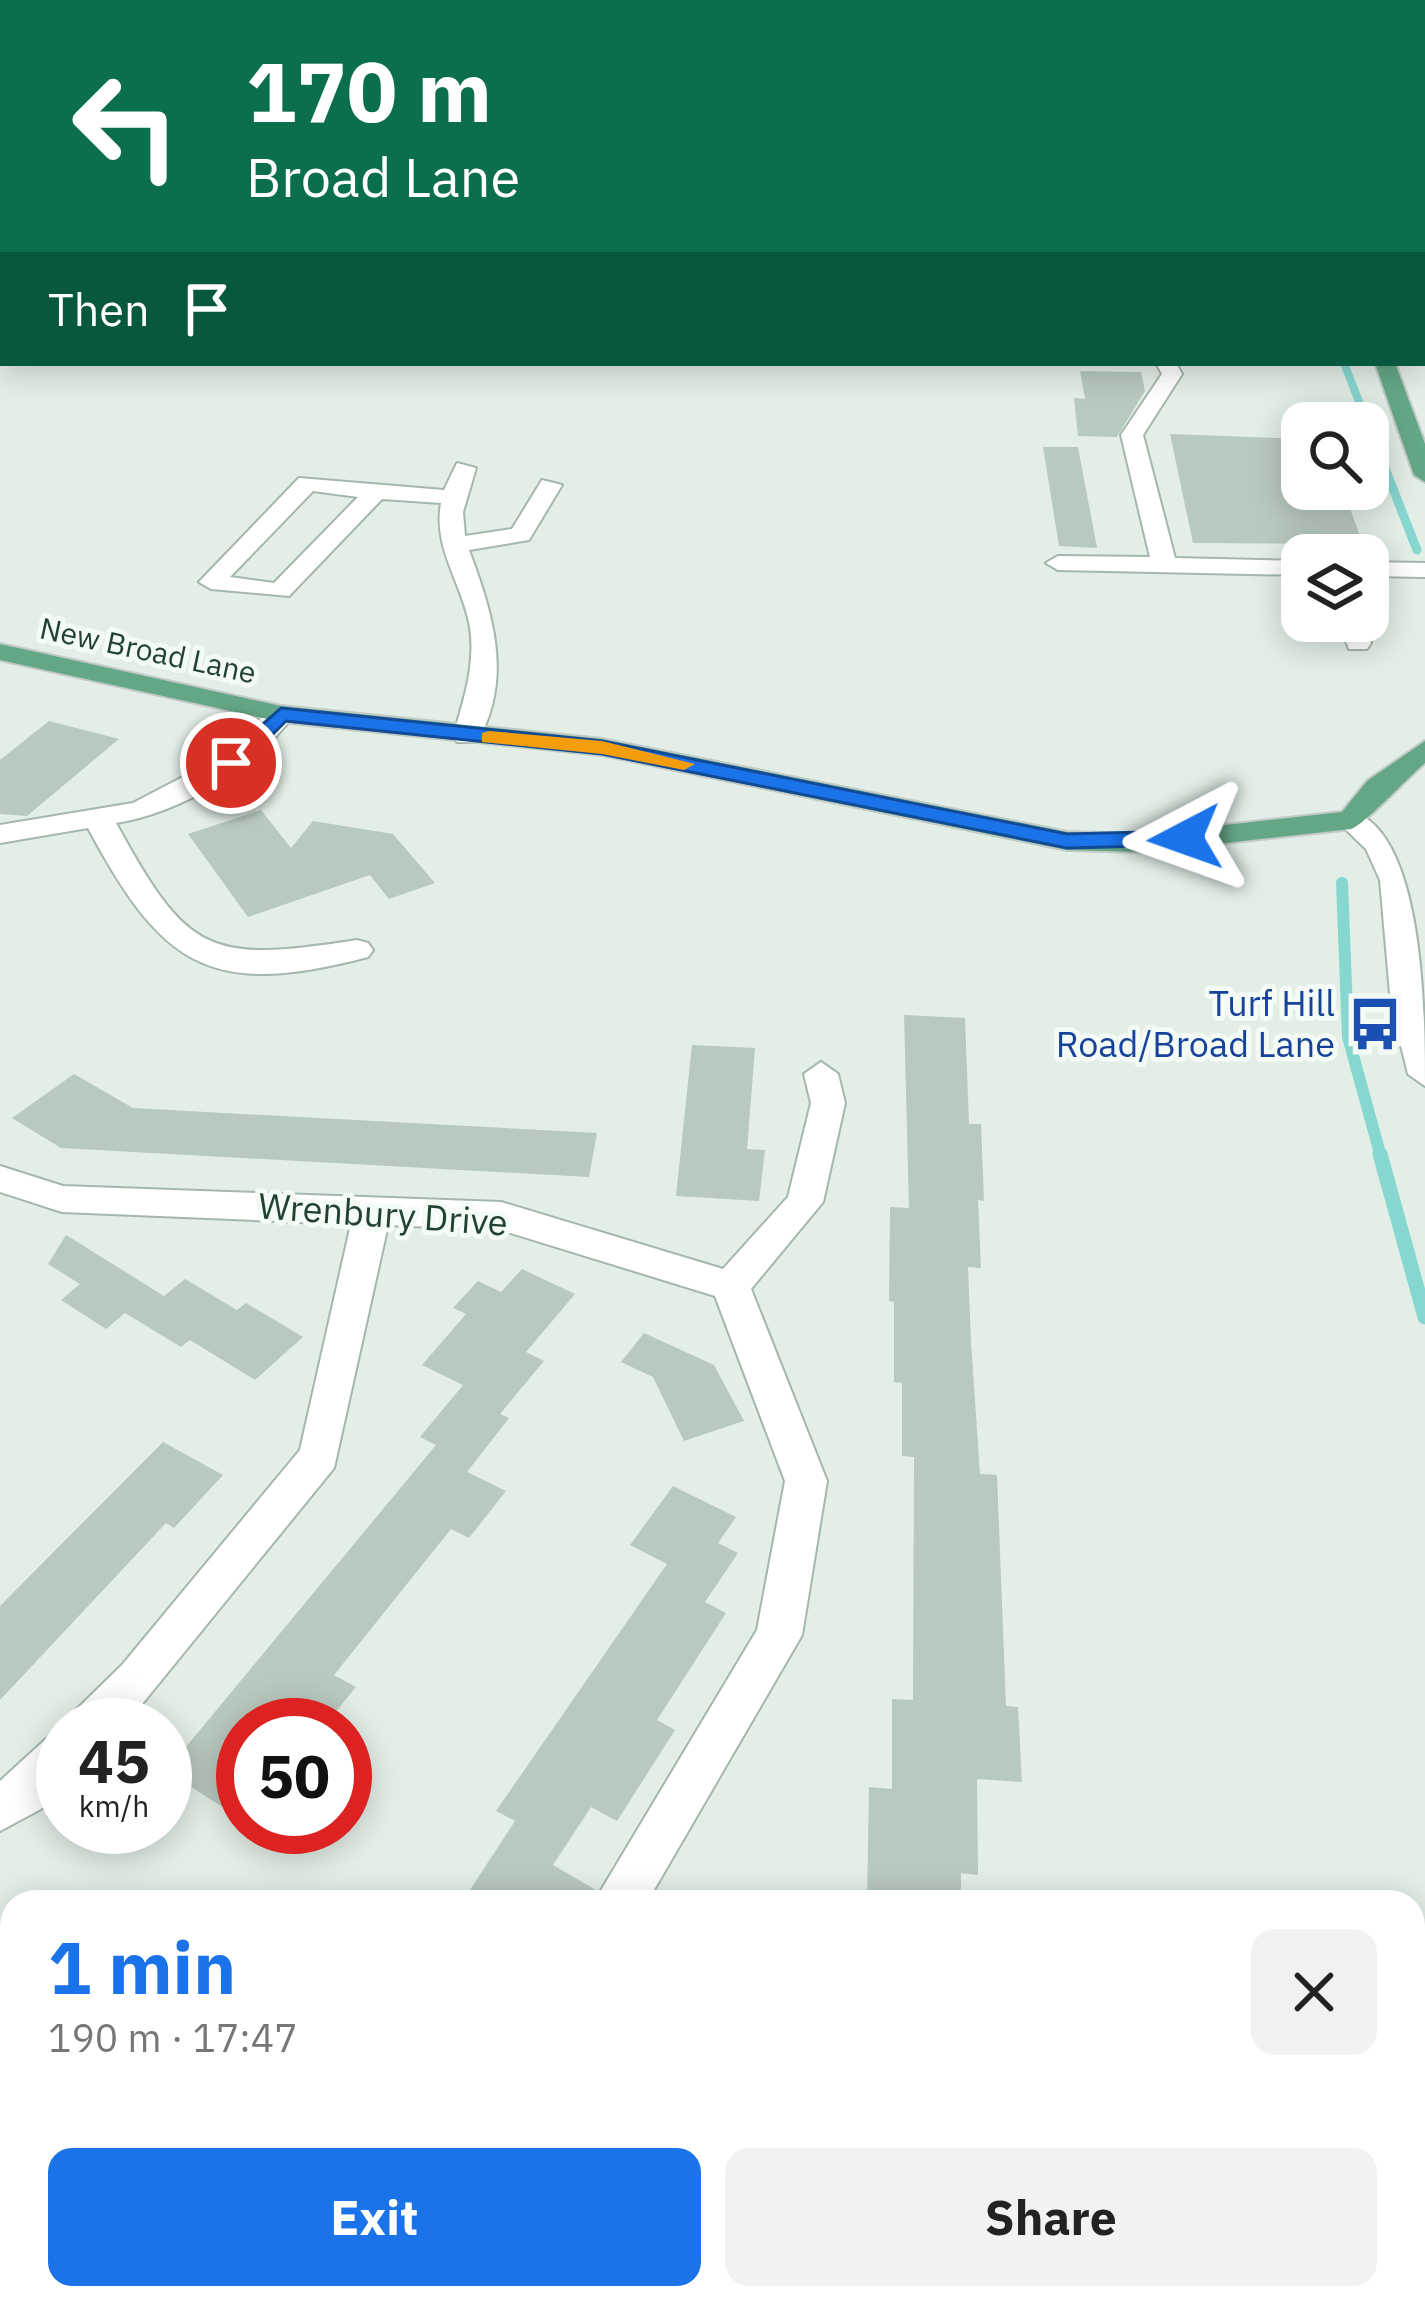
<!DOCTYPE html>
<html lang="en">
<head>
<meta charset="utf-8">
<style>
	:root { --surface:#fff; --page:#f2f2f2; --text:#222; --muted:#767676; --accent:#1a73e8 }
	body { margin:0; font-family:"IBM Plex Sans",sans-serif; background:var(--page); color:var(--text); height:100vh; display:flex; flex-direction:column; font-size:45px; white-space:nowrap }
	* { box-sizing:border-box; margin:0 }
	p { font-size:39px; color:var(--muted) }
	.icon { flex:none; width:66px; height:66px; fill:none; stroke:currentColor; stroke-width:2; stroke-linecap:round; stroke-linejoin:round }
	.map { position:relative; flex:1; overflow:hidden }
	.sheet { position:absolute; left:0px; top:1890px; width:1425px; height:420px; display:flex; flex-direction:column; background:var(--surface); border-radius:36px 36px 0 0; box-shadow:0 6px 30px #0003 }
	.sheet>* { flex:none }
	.hud { position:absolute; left:0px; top:0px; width:1425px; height:366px; box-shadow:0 6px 30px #0003; background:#0b6e4f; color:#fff; overflow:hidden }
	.tools { position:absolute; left:1281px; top:402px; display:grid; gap:24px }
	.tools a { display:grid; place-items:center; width:108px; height:108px; border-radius:24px; background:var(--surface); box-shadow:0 6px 30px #0003; font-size:60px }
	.speed { position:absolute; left:36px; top:1698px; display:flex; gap:24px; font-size:60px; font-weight:700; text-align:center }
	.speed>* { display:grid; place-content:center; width:156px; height:156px; border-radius:50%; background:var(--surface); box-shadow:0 6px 30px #0003; line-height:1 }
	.speed small { font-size:30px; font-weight:400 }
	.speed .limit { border:18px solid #d22; background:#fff; color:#111 }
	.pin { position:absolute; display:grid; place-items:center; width:102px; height:102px; color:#fff; margin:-51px; border:6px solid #fff; border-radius:50%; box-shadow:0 3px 12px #0007 }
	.me { position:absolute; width:132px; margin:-66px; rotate:266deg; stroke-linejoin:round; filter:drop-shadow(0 0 9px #0008) }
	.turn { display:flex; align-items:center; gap:42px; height:252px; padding:0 48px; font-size:54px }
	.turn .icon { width:156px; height:156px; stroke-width:2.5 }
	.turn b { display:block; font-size:84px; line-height:102px }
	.then { display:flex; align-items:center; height:114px; padding:0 48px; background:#0003; gap:24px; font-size:45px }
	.round { display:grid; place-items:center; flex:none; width:126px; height:126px; border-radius:24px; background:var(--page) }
	.headline { display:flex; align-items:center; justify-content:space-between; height:204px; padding:0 48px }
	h1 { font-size:72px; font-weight:700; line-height:90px; color:var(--accent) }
	.cta { display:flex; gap:24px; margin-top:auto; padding:24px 48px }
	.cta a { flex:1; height:138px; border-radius:24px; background:var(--accent); color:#fff; font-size:48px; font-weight:700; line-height:138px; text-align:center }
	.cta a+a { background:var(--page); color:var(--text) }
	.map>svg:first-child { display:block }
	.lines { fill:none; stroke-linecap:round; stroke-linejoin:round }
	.stream-far3 { stroke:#87d7d1; stroke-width:8 }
	.stream-far2 { stroke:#87d7d1; stroke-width:9 }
	.stream-far1 { stroke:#87d7d1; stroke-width:12 }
	.stream { stroke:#87d7d1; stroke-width:15 }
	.building { fill:#b8c9bf }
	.minor-casing { stroke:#a5b7ad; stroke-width:4 }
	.major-casing { stroke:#c1cac5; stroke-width:4 }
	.minor { fill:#fff; fill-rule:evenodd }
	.major { fill:#64a786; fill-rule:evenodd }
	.route { fill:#1a73e8; stroke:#114b97; stroke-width:3 }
	.slow { fill:#f59e0b }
	.labels { text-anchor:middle; stroke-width:10; stroke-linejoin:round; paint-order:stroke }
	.far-street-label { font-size:30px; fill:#214131; stroke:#f4faf6 }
	.transit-label { font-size:36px; fill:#164399; stroke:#f4faf6; text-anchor:end }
	.street-label { font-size:36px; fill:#214131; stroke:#f4faf6 }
</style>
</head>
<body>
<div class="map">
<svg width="1425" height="2310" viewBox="0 0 1425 2310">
	<rect width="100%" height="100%" fill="#e3eee7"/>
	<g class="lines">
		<polyline class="stream-far3" points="1344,363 1375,443"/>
		<polyline class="stream-far2" points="1374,440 1417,550"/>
		<polyline class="stream-far1" points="1342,883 1348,1037 1381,1157"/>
		<polyline class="stream" points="1380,1154 1425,1317"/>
	</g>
	<g class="building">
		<polygon points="1080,371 1141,372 1145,391 1117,437 1078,436 1074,398 1085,399"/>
		<polygon points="1170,434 1302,439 1302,491 1344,492 1363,544 1193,543"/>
		<polygon points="1043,447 1078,447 1097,548 1059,546"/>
		<polygon points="49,721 119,739 27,816 0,814 0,760"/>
		<polygon points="261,810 291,848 313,821 393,834 435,883 389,899 370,875 248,917 188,834"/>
		<polygon points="904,1015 965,1018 969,1124 981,1124 984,1201 978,1200 981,1268 968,1267 971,1342 980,1474 997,1475 1006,1706 1018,1707 1022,1782 977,1779 978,1875 961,1873 961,1902 867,1902 869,1787 892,1789 892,1699 913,1700 914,1457 902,1456 902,1383 894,1382 894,1302 889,1301 890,1207 909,1208"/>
		<polygon points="692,1045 755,1048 747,1149 765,1150 759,1201 676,1196"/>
		<polygon points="74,1074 133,1108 597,1133 589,1177 61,1148 12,1118"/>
		<polygon points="66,1235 164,1296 185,1279 237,1310 246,1303 303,1337 255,1380 190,1340 181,1347 125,1313 106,1329 61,1300 80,1284 48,1264"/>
		<polygon points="522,1269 575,1294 526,1352 544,1361 500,1414 509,1418 467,1472 506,1491 469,1538 451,1529 334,1675 356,1687 325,1725 243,1725 243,1820 166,1771 436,1445 420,1437 463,1385 422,1365 466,1314 453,1308 478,1281 501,1292"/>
		<polygon points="644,1333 714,1365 744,1421 684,1441 653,1377 621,1362"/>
		<polygon points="163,1442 223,1475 174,1528 166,1523 0,1700 0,1606"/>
		<polygon points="673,1486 736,1517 718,1543 738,1553 705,1602 726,1613 657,1720 675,1730 617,1821 591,1807 553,1865 596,1890 590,1902 462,1902 515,1821 496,1811 667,1564 630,1545"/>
	</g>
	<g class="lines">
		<defs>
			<g id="minor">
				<polygon points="0,0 14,0 0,9"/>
				<polygon points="267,0 285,0 265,3"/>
				<polygon points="328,0 367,0 369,3 330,3"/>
				<polygon points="429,0 466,0 427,3"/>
				<polygon points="734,0 749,0 732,3"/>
				<polygon points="1089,0 1107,0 1109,3 1091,3"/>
				<polygon points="1302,0 1316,0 1300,3"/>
				<rect x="0" y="60" width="3" height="10"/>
				<polygon points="3,170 3,181 0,182 0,171"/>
				<rect x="1422" y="170" width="3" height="10"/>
				<rect x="0" y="217" width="3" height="10"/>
				<rect x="1422" y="305" width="3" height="12"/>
				<polygon points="1156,363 1176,363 1182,374 1143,435 1175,558 1302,561 1302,575 1058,570 1046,563 1058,556 1150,557 1121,435 1162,374"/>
				<path d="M457 463 476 468 463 512 465 536 512 529 542 480 562 485 529 540 469 550C492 612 514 678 477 742H457L453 736C464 700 477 660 469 622 460 580 433 547 441 503L382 499 289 596 211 589 199 582 299 478 444 490ZM313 491 358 497 274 583 230 577Z"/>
				<polygon points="1368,562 1425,563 1425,577 1368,576"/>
				<polygon points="1338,621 1364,621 1371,643 1367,649 1349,649"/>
				<path d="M281 706 295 714C253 769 183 812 116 823 188 955 209 963 357 940L368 943 373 950 368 957C209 999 162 966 88 828L0 843V825L133 803 221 757 271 708Z"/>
				<path d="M1351 811C1425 832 1425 1019 1425 1086L1408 1074 1391 1005 1380 880 1366 849 1336 820Z"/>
				<polygon points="821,1062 838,1074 845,1103 823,1202 751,1289 827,1481 802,1635 647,1902 594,1902 757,1630 785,1481 715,1296 501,1230 388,1225 334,1468 125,1725 70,1725 76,1710 122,1665 300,1450 351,1224 62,1212 0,1192 0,1166 63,1186 501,1202 723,1269 788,1197 811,1103 804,1074"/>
				<polygon points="63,1733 63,1787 41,1809 0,1831 0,1781 46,1739"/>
				<polygon points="488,2298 546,2298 548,2310 490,2310"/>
			</g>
			<g id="major">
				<polygon points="946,0 978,0 980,3 948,3"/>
				<polygon points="1422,73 1425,74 1425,84 1422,83"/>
				<polygon points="1425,261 1425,275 1422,276 1422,262"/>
				<polygon points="1375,363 1395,363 1425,444 1425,482 1414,475"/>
				<path d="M0 644 281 706 602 739 1067 832 1144 834 1342 812 1367 781 1425 741V763C1409 776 1363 826 1351 829L1144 852 1067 850 602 755 281 722 0 660Z"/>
			</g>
		</defs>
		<use href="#minor" class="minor-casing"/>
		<use href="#major" class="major-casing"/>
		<use href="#minor" class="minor"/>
		<use href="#major" class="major"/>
	</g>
	<polygon class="route" points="281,708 602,741 1067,834 1185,831 1197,838 1185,845 1067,848 602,754 286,721 239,768 223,768 223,759"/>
	<polygon class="slow" points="489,731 602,741 695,764 684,770 602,754 482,742 482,733"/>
	<defs>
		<symbol id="bus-bare" viewBox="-9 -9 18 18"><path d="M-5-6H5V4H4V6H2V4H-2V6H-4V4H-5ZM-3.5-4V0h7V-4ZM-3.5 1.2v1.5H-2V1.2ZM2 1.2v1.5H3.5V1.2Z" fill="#1a4fb4" stroke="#f4faf6" stroke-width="2.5" paint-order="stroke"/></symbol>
	</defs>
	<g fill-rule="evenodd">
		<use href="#bus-bare" x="1337" y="986" width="76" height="76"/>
	</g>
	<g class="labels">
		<g class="far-street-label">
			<text transform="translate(148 651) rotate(12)" y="10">New Broad Lane</text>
		</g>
		<g class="transit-label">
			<text x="1335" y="1016">Turf Hill<tspan x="1335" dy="41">Road/Broad Lane</tspan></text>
		</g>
		<g class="street-label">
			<text transform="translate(383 1214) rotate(4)" y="13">Wrenbury Drive</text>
		</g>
	</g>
</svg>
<div class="tools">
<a><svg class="icon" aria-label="search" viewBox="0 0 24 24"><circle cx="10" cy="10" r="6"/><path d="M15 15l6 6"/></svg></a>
<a><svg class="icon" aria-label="layers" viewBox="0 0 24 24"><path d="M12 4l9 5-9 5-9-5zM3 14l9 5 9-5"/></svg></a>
</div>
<div class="speed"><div>45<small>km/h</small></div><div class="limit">50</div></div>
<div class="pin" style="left:231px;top:763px;background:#d93025"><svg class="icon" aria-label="arrive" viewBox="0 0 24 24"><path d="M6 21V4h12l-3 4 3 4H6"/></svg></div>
<svg class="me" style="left:1185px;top:838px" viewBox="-20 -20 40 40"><path d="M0-17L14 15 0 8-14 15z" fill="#1a73e8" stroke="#fff" stroke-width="4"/></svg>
<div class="hud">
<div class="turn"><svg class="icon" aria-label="left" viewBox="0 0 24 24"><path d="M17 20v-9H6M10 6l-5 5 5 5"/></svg><div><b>170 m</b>Broad Lane</div></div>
<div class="then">Then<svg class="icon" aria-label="arrive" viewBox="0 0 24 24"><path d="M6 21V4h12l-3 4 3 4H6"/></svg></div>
</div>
<section class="sheet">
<div class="headline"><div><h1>1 min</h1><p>190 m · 17:47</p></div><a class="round"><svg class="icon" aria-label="close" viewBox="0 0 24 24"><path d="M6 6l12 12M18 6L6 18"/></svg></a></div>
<div class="cta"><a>Exit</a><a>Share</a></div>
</section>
</div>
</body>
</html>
